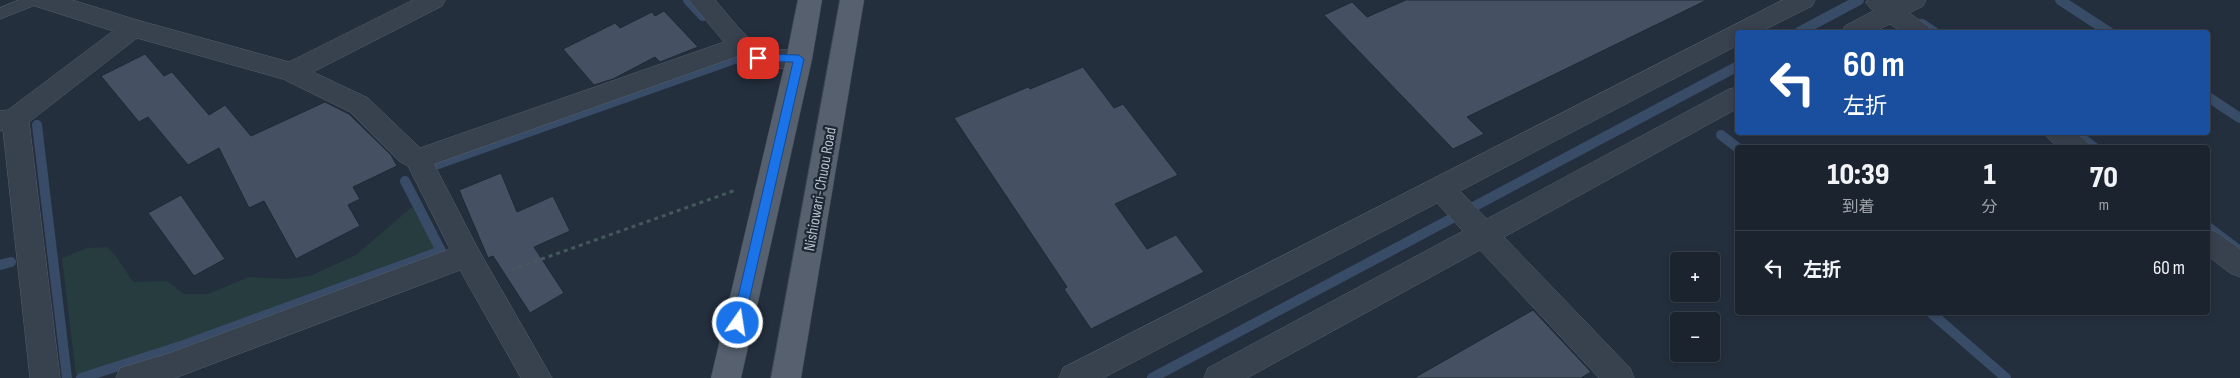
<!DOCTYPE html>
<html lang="ja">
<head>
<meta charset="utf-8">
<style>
	:root { --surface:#1b232e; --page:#242b36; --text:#f1f3f6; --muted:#a0a4aa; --line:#39404a }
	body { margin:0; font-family:"Sofia Sans Condensed","Noto Sans JP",sans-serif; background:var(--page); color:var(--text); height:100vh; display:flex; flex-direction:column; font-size:19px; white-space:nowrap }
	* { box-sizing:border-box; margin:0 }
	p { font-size:16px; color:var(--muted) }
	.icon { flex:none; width:28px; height:28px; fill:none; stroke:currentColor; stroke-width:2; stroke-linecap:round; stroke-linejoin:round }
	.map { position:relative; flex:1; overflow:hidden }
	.drawer { position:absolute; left:1735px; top:145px; width:475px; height:170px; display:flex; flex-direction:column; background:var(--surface); border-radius:5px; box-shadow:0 2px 8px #0003,0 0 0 1px var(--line) }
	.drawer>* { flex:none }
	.guide { position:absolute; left:1735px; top:30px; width:475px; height:105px; border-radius:5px; box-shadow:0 2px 8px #0003,0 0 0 1px var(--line); background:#1a4fa0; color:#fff; overflow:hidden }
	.controls { position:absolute; left:1670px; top:252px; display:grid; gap:10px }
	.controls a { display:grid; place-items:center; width:50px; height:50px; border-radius:5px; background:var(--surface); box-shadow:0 2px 8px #0003,0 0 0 1px var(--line); font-size:25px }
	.pin { position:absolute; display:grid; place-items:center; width:42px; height:42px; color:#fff; margin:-21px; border-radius:10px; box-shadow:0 2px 8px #0006 }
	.me { position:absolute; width:55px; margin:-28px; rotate:13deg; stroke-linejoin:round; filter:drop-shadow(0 0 4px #0008) }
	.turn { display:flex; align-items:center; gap:18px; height:105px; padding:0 25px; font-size:22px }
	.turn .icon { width:65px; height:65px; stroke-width:2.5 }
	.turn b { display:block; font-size:35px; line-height:42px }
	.eta { display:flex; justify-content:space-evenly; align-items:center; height:85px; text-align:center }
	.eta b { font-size:30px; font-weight:800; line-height:35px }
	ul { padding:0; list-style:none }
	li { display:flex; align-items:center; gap:15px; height:75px; padding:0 25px; border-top:1px solid var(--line) }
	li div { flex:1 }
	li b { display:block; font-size:19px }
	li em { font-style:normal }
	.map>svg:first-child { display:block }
	.green { fill:#263c3f }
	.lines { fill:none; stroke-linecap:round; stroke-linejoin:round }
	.stream { stroke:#394c67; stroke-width:10 }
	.building { fill:#455162; stroke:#1f2835 }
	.lane-casing { stroke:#565f6c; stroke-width:1 }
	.street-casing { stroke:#565f6c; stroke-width:1 }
	.primary-casing { stroke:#414a57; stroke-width:1 }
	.path { stroke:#44595c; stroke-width:3; stroke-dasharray:4 4; stroke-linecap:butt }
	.lane { fill:#38414e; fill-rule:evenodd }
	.street { fill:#38414e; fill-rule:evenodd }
	.primary { fill:#56606e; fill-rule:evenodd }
	.route { fill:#1a73e8; stroke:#114b97 }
	.labels { text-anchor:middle; stroke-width:4.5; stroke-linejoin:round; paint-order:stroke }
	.street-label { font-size:16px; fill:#b4bcc9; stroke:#1d2633 }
</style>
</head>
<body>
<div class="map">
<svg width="2240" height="378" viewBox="0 0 2240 378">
	<rect width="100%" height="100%" fill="#242f3e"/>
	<path class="green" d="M412 207 437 250 185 341 76 375 62 258 87 248 107 247C120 258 123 270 134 282L167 281 184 294H208L249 277 287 279 310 276 356 255Z"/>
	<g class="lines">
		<g class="stream">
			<polyline points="688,0 703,16"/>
			<polyline points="2060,0 2109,32"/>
			<polyline points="1922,24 1934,32"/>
			<polyline points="1799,32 1859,0"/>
			<polyline points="2208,97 2240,118"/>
			<polyline points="37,125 67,378"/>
			<polyline points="2074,132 2095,148"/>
			<polyline points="1721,135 1738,148"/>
			<polyline points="438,164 740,57 753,72"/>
			<polyline points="2208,227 2240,251"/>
			<polyline points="0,265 11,262"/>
			<polyline points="1930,312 2006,378"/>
			<polyline points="81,378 184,345 441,251 405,181"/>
			<polyline points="1152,378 1738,66"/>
		</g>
	</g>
	<g class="building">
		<polygon points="1406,0 1707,0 1467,117 1484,134 1453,149 1324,15 1352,2 1367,17"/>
		<polygon points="664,11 698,47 660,62 655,57 613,79 594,85 563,49 615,23 620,28 652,12 655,16"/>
		<polygon points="145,54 164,76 172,72 209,115 225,105 251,136 325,102 349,114 391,155 397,166 353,187 360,199 348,205 360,226 296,259 264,201 249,208 219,148 188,165 148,117 139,122 101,76"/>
		<polygon points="1083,67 1114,108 1123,104 1178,175 1115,204 1147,249 1176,235 1204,272 1091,329 1064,289 1067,287 954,118 1028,87 1030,89"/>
		<polygon points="501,173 517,212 553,196 570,231 534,247 564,293 530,313 493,256 488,258 459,190"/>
		<polygon points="181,195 225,259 194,276 148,213"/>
		<polygon points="1533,310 1591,372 1581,378 1414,378"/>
	</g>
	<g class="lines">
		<defs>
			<polygon id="lane" points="19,0 41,0 38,4 0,19 0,8"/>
			<g id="street">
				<path d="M32 0H72L137 20 289 62 413 0H445L442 6 313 72 368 98 420 148 724 42 689 0H715C725 11 752 47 765 49 779 51 794 48 808 53L812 59 808 65C795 69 764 70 751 65 746 63 742 59 738 56L434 164 477 247 552 378H521L460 270 175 378H116L120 368 170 353 450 249 408 166 399 161 350 112 283 79 137 38 29 122 60 378H30L3 130 0 131V111L8 110 113 31 35 6Z"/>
				<polygon points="1783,0 1815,0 1812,6 1760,32 1738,32 1738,45 1460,191 1487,219 1729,89 1738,87 1738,108 1504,237 1630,368 1634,378 1599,378 1480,250 1247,378 1204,378 1208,368 1463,231 1437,203 1103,378 1059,378 1063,368"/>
				<polygon points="1868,0 1926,0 1923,6 1909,13 1928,26 1931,32 1902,32 1890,24 1873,32 1842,32 1845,26 1873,11 1866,3"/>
				<path d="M2044 132C2063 132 2081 129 2091 148 2071 148 2055 152 2044 132Z"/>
				<polygon points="2208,229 2218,233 2240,249 2240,277 2230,273 2208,256"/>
			</g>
			<g id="primary">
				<polygon points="798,0 822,0 812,59 741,378 711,378 786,59"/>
				<polygon points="840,0 864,0 801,378 771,378"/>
			</g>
		</defs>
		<use href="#lane" class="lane-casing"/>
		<use href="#street" class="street-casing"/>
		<use href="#primary" class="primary-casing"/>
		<polyline class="path" points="511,270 736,190"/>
		<use href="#lane" class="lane"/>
		<use href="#street" class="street"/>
		<use href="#primary" class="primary"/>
	</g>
	<polygon class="route" points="758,54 799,55 804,59 744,323 743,327 734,327 732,323 793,62 754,61 754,55"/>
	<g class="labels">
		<g class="street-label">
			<text transform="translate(819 189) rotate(-80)" y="6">Nishiowari-Chuou Road</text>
		</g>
	</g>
</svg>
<div class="controls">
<a>+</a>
<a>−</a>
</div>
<div class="pin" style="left:758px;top:58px;background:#d93025"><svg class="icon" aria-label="arrive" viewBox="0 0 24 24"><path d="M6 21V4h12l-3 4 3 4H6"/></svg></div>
<svg class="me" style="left:738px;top:323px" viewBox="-20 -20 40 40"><circle r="17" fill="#1a73e8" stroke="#fff" stroke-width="3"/><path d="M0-11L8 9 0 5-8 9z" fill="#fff"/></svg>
<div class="guide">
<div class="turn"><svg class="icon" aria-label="left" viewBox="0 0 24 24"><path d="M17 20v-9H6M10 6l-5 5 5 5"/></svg><div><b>60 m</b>左折</div></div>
</div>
<section class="drawer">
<div class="eta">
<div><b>10:39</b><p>到着</p></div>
<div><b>1</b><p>分</p></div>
<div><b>70</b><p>m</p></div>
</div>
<ul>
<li><svg class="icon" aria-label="left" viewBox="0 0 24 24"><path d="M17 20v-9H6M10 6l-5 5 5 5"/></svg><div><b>左折</b></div><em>60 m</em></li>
</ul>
</section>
</div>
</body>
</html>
